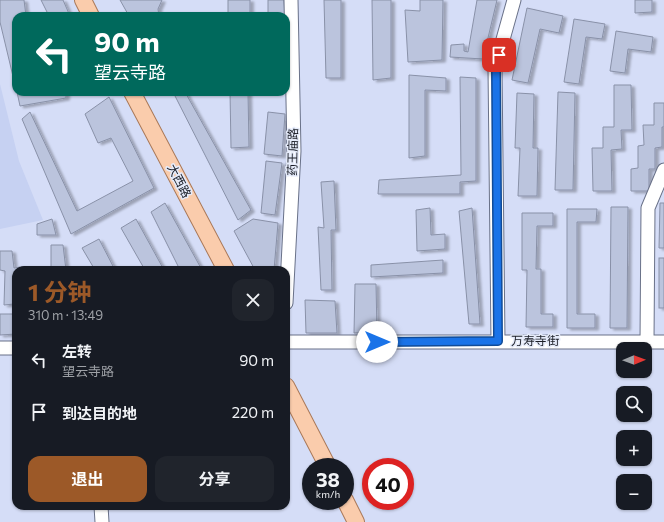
<!DOCTYPE html>
<html lang="zh">
<head>
<meta charset="utf-8">
<style>
	:root { --surface:#171b24; --page:#20242c; --text:#f1f3f6; --muted:#9ea1a6; --accent:#9c5928 }
	body { margin:0; font-family:Commissioner,"Noto Sans SC",sans-serif; background:var(--page); color:var(--text); height:100vh; display:flex; flex-direction:column; font-size:15px; white-space:nowrap }
	* { box-sizing:border-box; margin:0 }
	p { font-size:13px; color:var(--muted) }
	.icon { flex:none; width:22px; height:22px; fill:none; stroke:currentColor; stroke-width:2; stroke-linecap:round; stroke-linejoin:round }
	.map { position:relative; flex:1; overflow:hidden }
	.side { position:absolute; left:12px; top:266px; width:278px; height:244px; display:flex; flex-direction:column; background:var(--surface); border-radius:12px; box-shadow:0 1px 3px #0004 }
	.side>* { flex:none }
	.top-card { position:absolute; left:12px; top:12px; width:278px; height:84px; border-radius:12px; box-shadow:0 1px 3px #0004; background:#00695c; color:#fff; overflow:hidden }
	.needle { width:26px; rotate:89deg }
	.tools { position:absolute; left:616px; top:342px; display:grid; gap:8px }
	.tools a { display:grid; place-items:center; width:36px; height:36px; border-radius:8px; background:var(--surface); box-shadow:0 1px 3px #0004; font-size:20px }
	.speed { position:absolute; left:302px; top:458px; display:flex; gap:8px; font-size:20px; font-weight:700; text-align:center }
	.speed>* { display:grid; place-content:center; width:52px; height:52px; border-radius:50%; background:var(--surface); box-shadow:0 1px 3px #0004; line-height:1 }
	.speed small { font-size:10px; font-weight:400 }
	.speed .limit { border:6px solid #d22; background:#fff; color:#111 }
	.pin { position:absolute; display:grid; place-items:center; width:34px; height:34px; color:#fff; margin:-17px; border-radius:8px; box-shadow:0 2px 6px #0006 }
	.me { position:absolute; width:44px; margin:-22px; rotate:90deg; stroke-linejoin:round; filter:drop-shadow(0 0 3px #0008) }
	.turn { display:flex; align-items:center; gap:14px; height:84px; padding:0 16px; font-size:18px }
	.turn .icon { width:52px; height:52px; stroke-width:2.5 }
	.turn b { display:block; font-size:28px; line-height:34px }
	.round { display:grid; place-items:center; flex:none; width:42px; height:42px; border-radius:12px; background:var(--page) }
	.headline { display:flex; align-items:center; justify-content:space-between; height:68px; padding:0 16px }
	h1 { font-size:24px; font-weight:700; line-height:30px; color:var(--accent) }
	.primary-button { display:flex; gap:8px; margin-top:auto; padding:8px 16px }
	.primary-button a { flex:1; height:46px; border-radius:12px; background:var(--accent); color:#fff; font-size:16px; font-weight:700; line-height:46px; text-align:center }
	.primary-button a+a { background:var(--page); color:var(--text) }
	ul { padding:0; list-style:none }
	li { display:flex; align-items:center; gap:12px; height:52px; padding:0 16px }
	li div { flex:1 }
	li b { display:block; font-size:15px }
	li em { font-style:normal }
	.map>svg:first-child { display:block }
	.built { fill:#c6d1f2 }
	.building { fill:#bbc4dd; stroke:#8991a8; filter:url(#shadow) }
	.lines { fill:none; stroke-linecap:round; stroke-linejoin:round }
	.minor-casing { stroke:#697188; stroke-width:15 }
	.major-casing { stroke:#aa7959; stroke-width:18 }
	.minor { stroke:#fff; stroke-width:13 }
	.major { stroke:#faccac; stroke-width:16 }
	.route-casing { stroke:#114b97; stroke-width:10 }
	.route { stroke:#1a73e8; stroke-width:7 }
	.labels { text-anchor:middle; stroke-width:3; stroke-linejoin:round; paint-order:stroke }
	.street-label { font-size:12px; fill:#1a1d26; stroke:#e5ebfa }
</style>
</head>
<body>
<div class="map">
<svg width="664" height="522" viewBox="0 0 664 522">
	<defs>
		<filter id="shadow"><feDropShadow dx="3.5" dy="2" stdDeviation="1" flood-color="#0004"/></filter>
	</defs>
	<rect width="100%" height="100%" fill="#d5ddf7"/>
	<polygon class="built" points="0,84 19,161 43,220 0,229"/>
	<g class="building">
		<polygon points="0,0 24,0 26,16 16,16 16,89 0,22"/>
		<polygon points="41,0 63,0 70,16 49,16"/>
		<polygon points="120,0 162,0 158,9 159,16 129,16"/>
		<rect x="228" y="0" width="22" height="16"/>
		<polygon points="268,0 284,0 285,16 268,16"/>
		<polygon points="324,0 341,0 341,78 326,78"/>
		<polygon points="372,0 391,0 391,78 373,80"/>
		<polygon points="420,0 443,0 442,60 408,62 405,10 420,11"/>
		<polygon points="477,0 497,0 483,59 450,57 451,45 464,44 464,51 468,52"/>
		<polygon points="635,0 652,0 652,12 635,13"/>
		<polygon points="527,8 563,16 559,33 540,29 528,83 512,80"/>
		<polygon points="574,19 605,24 602,39 586,37 579,84 564,82"/>
		<polygon points="616,31 653,37 651,52 628,49 625,73 610,71"/>
		<polygon points="409,75 446,78 446,91 425,90 425,156 409,158"/>
		<polygon points="460,77 476,78 476,181 460,182 460,194 378,194 379,180 461,175"/>
		<polygon points="614,85 631,85 632,130 621,130 622,149 611,150 612,191 593,191 592,148 603,148 603,127 614,127"/>
		<polygon points="17,92 66,92 66,98 20,106"/>
		<polygon points="173,92 185,92 251,210 238,220"/>
		<polygon points="230,92 248,92 249,147 231,148"/>
		<polygon points="558,92 575,93 573,190 555,190"/>
		<polygon points="517,93 534,94 533,148 538,148 537,196 518,196 520,148 515,148"/>
		<polygon points="109,97 154,188 71,234 22,119 30,112 77,211 133,181 111,138 98,143 85,114"/>
		<polygon points="654,103 664,103 664,127 662,127 662,147 655,148 655,169 649,169 649,191 631,191 631,169 638,168 638,146 644,145 643,125 654,125"/>
		<polygon points="268,112 285,114 282,156 264,154"/>
		<polygon points="266,161 282,163 275,215 261,213"/>
		<polygon points="334,181 336,230 331,230 332,290 321,290 318,227 324,228 321,182"/>
		<polygon points="165,203 202,270 180,270 151,212"/>
		<polygon points="660,203 664,203 664,248 659,248"/>
		<polygon points="611,207 628,207 627,328 610,328"/>
		<polygon points="430,208 431,235 445,234 445,249 417,251 416,210"/>
		<polygon points="472,208 480,324 469,324 459,211"/>
		<polygon points="567,209 597,209 596,222 577,222 577,314 595,314 595,328 567,328"/>
		<polygon points="522,213 553,213 553,226 537,226 536,269 541,269 541,314 553,314 553,327 526,327 527,270 522,270"/>
		<polygon points="52,219 56,235 37,235 37,224"/>
		<polygon points="136,219 164,270 145,270 121,228"/>
		<polygon points="253,219 278,223 274,270 255,270 234,231"/>
		<polygon points="99,239 115,270 95,270 82,248"/>
		<polygon points="51,245 63,245 66,270 51,270"/>
		<polygon points="0,251 12,251 14,268 20,267 21,270 16,270 16,334 0,335 0,314 14,314 14,304 4,305 5,271 0,270"/>
		<rect x="659" y="258" width="5" height="50"/>
		<polygon points="443,260 443,273 371,277 371,265"/>
		<polygon points="355,284 376,284 377,332 354,333"/>
		<polygon points="305,300 335,301 337,333 306,333"/>
	</g>
	<g class="lines">
		<defs>
			<g id="minor">
				<polyline points="286,303 294,151 291,0"/>
				<polyline points="498,341 495,68 514,0"/>
				<polyline points="286,342 664,342"/>
				<polyline points="647,342 648,208 664,170"/>
				<polyline points="0,348 16,348"/>
				<polyline points="101,506 102,522"/>
			</g>
			<g id="major">
				<polyline points="83,0 91,16"/>
				<polyline points="132,92 226,270"/>
				<polyline points="286,386 328,467"/>
				<polyline points="345,500 356,522"/>
			</g>
		</defs>
		<use href="#minor" class="minor-casing"/>
		<use href="#major" class="major-casing"/>
		<use href="#minor" class="minor"/>
		<use href="#major" class="major"/>
	</g>
	<g class="lines">
		<defs>
			<polyline id="route" points="377,342 498,341 496,68 499,55"/>
		</defs>
		<use href="#route" class="route-casing"/>
		<use href="#route" class="route"/>
	</g>
	<g class="labels">
		<g class="street-label">
			<text transform="translate(293 152) rotate(-89)" y="4">药王庙路</text>
			<text transform="translate(179 181) rotate(62)" y="4">大西路</text>
			<text x="535" y="345">万寿寺街</text>
		</g>
	</g>
</svg>
<div class="tools">
<a><svg class="needle" viewBox="-14 -14 28 28"><path d="M0-13l5 13h-10z" fill="#e53935"/><path d="M0 13l5-13h-10z" fill="#9ea1a6"/></svg></a>
<a><svg class="icon" aria-label="search" viewBox="0 0 24 24"><circle cx="10" cy="10" r="6"/><path d="M15 15l6 6"/></svg></a>
<a>+</a>
<a>−</a>
</div>
<div class="speed"><div>38<small>km/h</small></div><div class="limit">40</div></div>
<div class="pin" style="left:499px;top:55px;background:#d93025"><svg class="icon" aria-label="arrive" viewBox="0 0 24 24"><path d="M6 21V4h12l-3 4 3 4H6"/></svg></div>
<svg class="me" style="left:377px;top:342px" viewBox="-20 -20 40 40"><circle r="19" fill="#fff"/><path d="M0-13L10 11 0 6-10 11z" fill="#1a73e8"/></svg>
<div class="top-card">
<div class="turn"><svg class="icon" aria-label="left" viewBox="0 0 24 24"><path d="M17 20v-9H6M10 6l-5 5 5 5"/></svg><div><b>90 m</b>望云寺路</div></div>
</div>
<section class="side">
<div class="headline"><div><h1>1 分钟</h1><p>310 m · 13:49</p></div><a class="round"><svg class="icon" aria-label="close" viewBox="0 0 24 24"><path d="M6 6l12 12M18 6L6 18"/></svg></a></div>
<ul>
<li><svg class="icon" aria-label="left" viewBox="0 0 24 24"><path d="M17 20v-9H6M10 6l-5 5 5 5"/></svg><div><b>左转</b><p>望云寺路</p></div><em>90 m</em></li>
<li><svg class="icon" aria-label="arrive" viewBox="0 0 24 24"><path d="M6 21V4h12l-3 4 3 4H6"/></svg><div><b>到达目的地</b></div><em>220 m</em></li>
</ul>
<div class="primary-button"><a>退出</a><a>分享</a></div>
</section>
</div>
</body>
</html>
